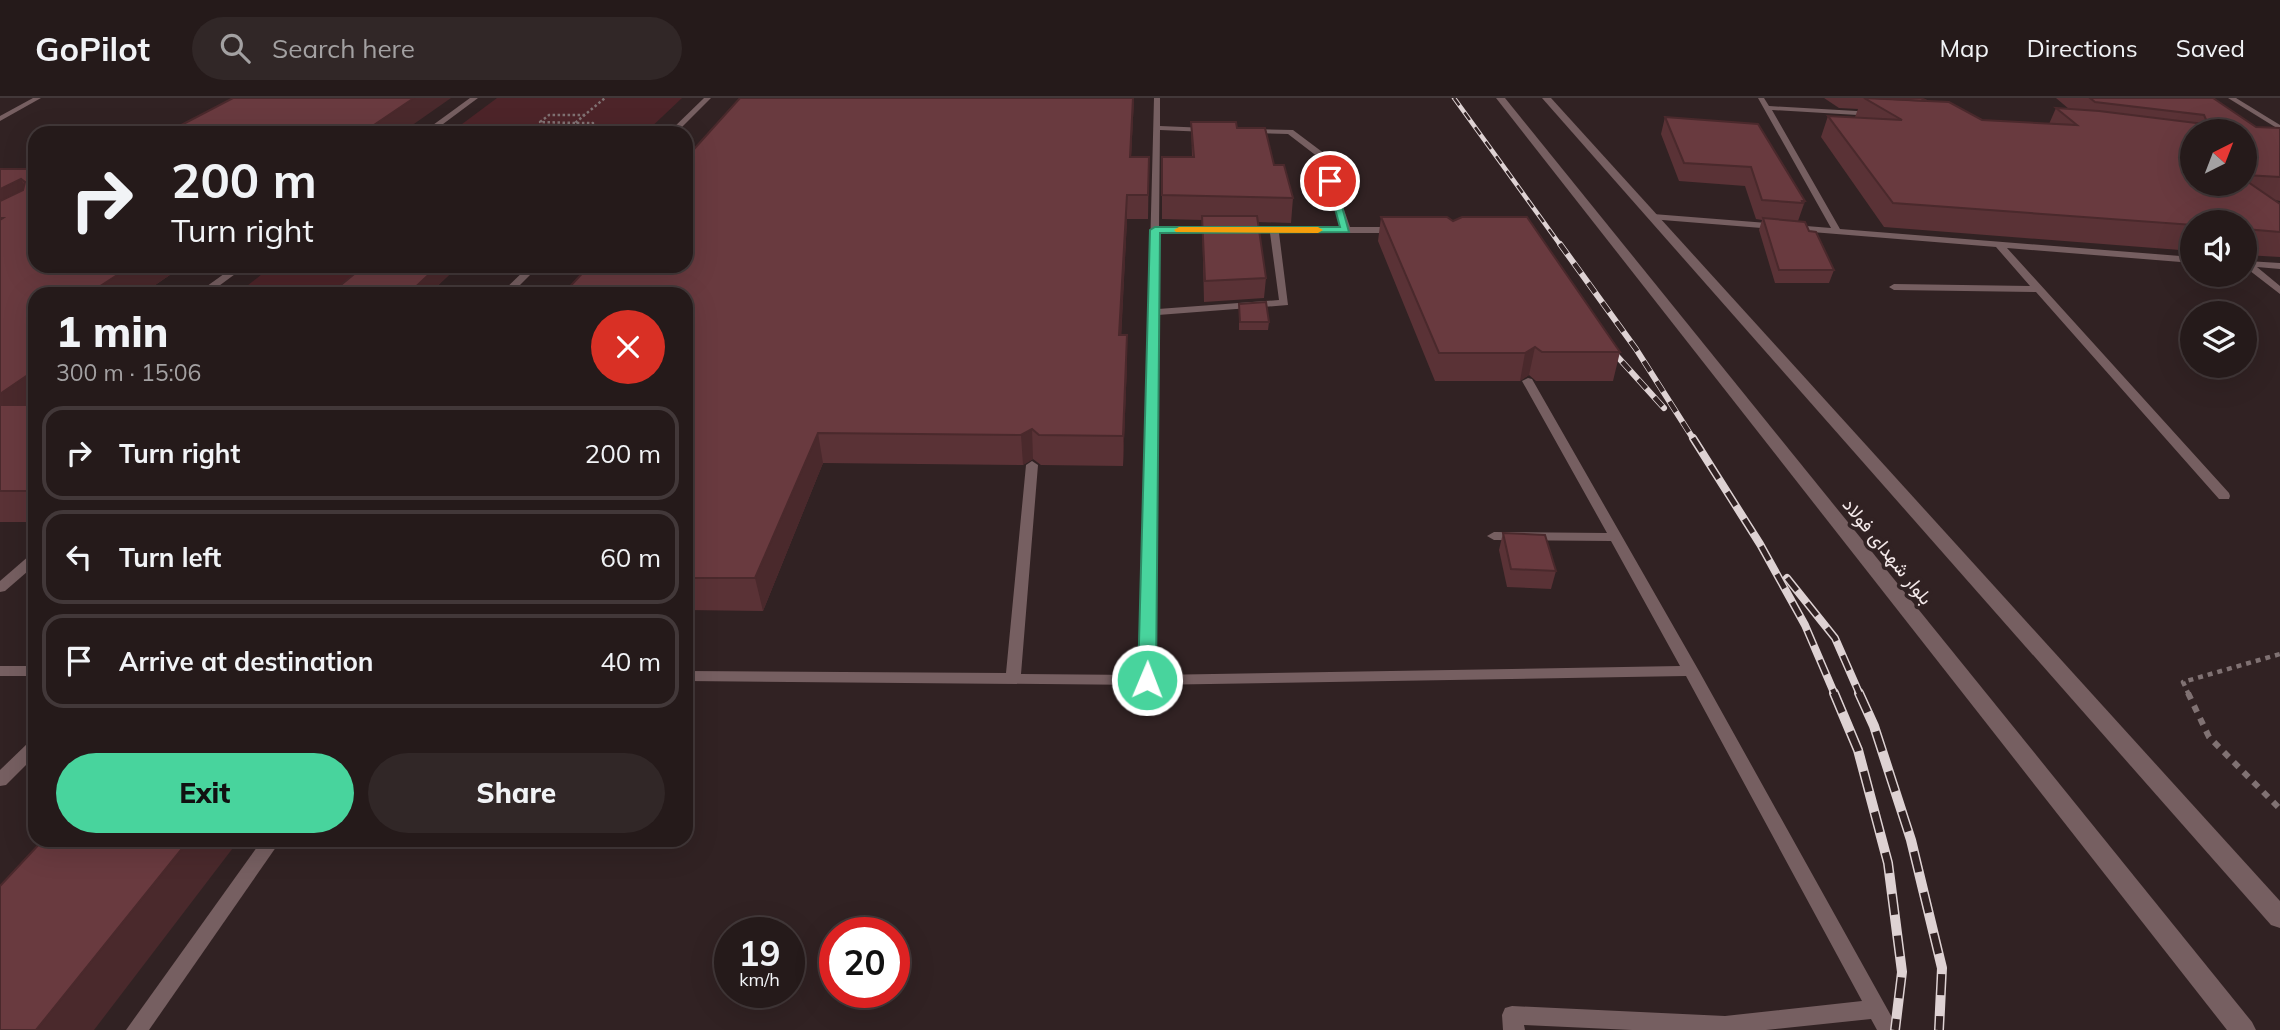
<!DOCTYPE html>
<html lang="en">
<head>
<meta charset="utf-8">
<style>
	:root { --surface:#251a1a; --page:#312727; --text:#f1f3f6; --muted:#a3a1a2; --line:#423839; --accent:#48d49d }
	body { margin:0; font-family:Mulish,Vazirmatn,sans-serif; background:var(--page); color:var(--text); height:100vh; display:flex; flex-direction:column; font-size:26px; white-space:nowrap }
	* { box-sizing:border-box; margin:0 }
	p { font-size:23px; color:var(--muted) }
	.icon { flex:none; width:38px; height:38px; fill:none; stroke:currentColor; stroke-width:2; stroke-linecap:round; stroke-linejoin:round }
	.map { position:relative; flex:1; overflow:hidden }
	.sheet { position:absolute; left:28px; top:189px; width:665px; height:560px; display:flex; flex-direction:column; background:var(--surface); border-radius:21px; box-shadow:0 7px 28px #0002,0 0 0 2px var(--line) }
	.sheet>* { flex:none }
	.top-card { position:absolute; left:28px; top:28px; width:665px; height:147px; border-radius:21px; box-shadow:0 7px 28px #0002,0 0 0 2px var(--line); background:#251a1a; color:var(--text); overflow:hidden }
	.needle { width:46px; rotate:42deg }
	.tools { position:absolute; left:2180px; top:21px; display:grid; gap:14px }
	.tools a { display:grid; place-items:center; width:77px; height:77px; border-radius:50%; background:var(--surface); box-shadow:0 7px 28px #0002,0 0 0 2px var(--line); font-size:35px }
	.speed { position:absolute; left:714px; top:819px; display:flex; gap:14px; font-size:35px; font-weight:700; text-align:center }
	.speed>* { display:grid; place-content:center; width:91px; height:91px; border-radius:50%; background:var(--surface); box-shadow:0 7px 28px #0002,0 0 0 2px var(--line); line-height:1 }
	.speed small { font-size:18px; font-weight:400 }
	.speed .limit { border:10px solid #d22; background:#fff; color:#111 }
	.pin { position:absolute; display:grid; place-items:center; width:60px; height:60px; color:#fff; margin:-30px; border:4px solid #fff; border-radius:50%; box-shadow:0 2px 7px #0007 }
	.me { position:absolute; width:77px; margin:-38px; rotate:1deg; stroke-linejoin:round; filter:drop-shadow(0 0 5px #0008) }
	.turn { display:flex; align-items:center; gap:24px; height:147px; padding:0 28px; font-size:32px }
	.turn .icon { width:91px; height:91px; stroke-width:2.5 }
	.turn b { display:block; font-size:49px; line-height:60px }
	.round { display:grid; place-items:center; flex:none; width:74px; height:74px; border-radius:37px; background:var(--page) }
	.summary { display:flex; align-items:center; justify-content:space-between; height:119px; padding:0 28px }
	h1 { font-size:42px; font-weight:800; line-height:52px }
	.cta { display:flex; gap:14px; margin-top:auto; padding:14px 28px }
	.cta a { flex:1; height:80px; border-radius:42px; background:var(--accent); color:#111; font-size:28px; font-weight:800; line-height:80px; text-align:center }
	.cta a+a { background:var(--page); color:var(--text) }
	ul { padding:0; list-style:none }
	li { display:flex; align-items:center; gap:21px; height:94px; margin:0 14px 10px; padding:0 14px; border:4px solid var(--line); border-radius:21px }
	li div { flex:1 }
	li b { display:block; font-size:26px }
	li em { font-style:normal }
	header { display:flex; align-items:center; gap:42px; box-sizing:border-box; height:98px; padding:0 35px; background:var(--surface); border-bottom:2px solid var(--line) }
	header strong { font-size:33px }
	nav { display:flex; gap:38px; margin-inline-start:auto; font-size:24px }
	.search { width:490px; height:63px; background:var(--page); display:flex; align-items:center; gap:18px; box-sizing:border-box; padding:0 24px; border-radius:38px; color:var(--muted); font-size:26px }
	.map>svg:first-child { display:block }
	.green { fill:#4d2429 }
	.lines { fill:none; stroke-linecap:round; stroke-linejoin:round }
	.path-far2 { stroke:#807273; stroke-width:2.5; stroke-dasharray:2.5 2.5; stroke-linecap:butt }
	.path-far1 { stroke:#807273; stroke-width:4.5; stroke-dasharray:5 5; stroke-linecap:butt }
	.path { stroke:#807273; stroke-width:6; stroke-dasharray:7 7; stroke-linecap:butt }
	.service { fill:#765f61; fill-rule:evenodd }
	.tertiary { fill:#765f61; fill-rule:evenodd }
	.rail-far3-casing { stroke:#ded2d3; stroke-width:4.5 }
	.rail-far2-casing { stroke:#ded2d3; stroke-width:6 }
	.rail-far1-casing { stroke:#ded2d3; stroke-width:8 }
	.rail-casing { stroke:#ded2d3; stroke-width:10 }
	.rail-far3 { stroke:#312223; stroke-width:2.5; stroke-dasharray:9; stroke-linecap:butt }
	.rail-far2 { stroke:#312223; stroke-width:4.5; stroke-dasharray:12; stroke-linecap:butt }
	.rail-far1 { stroke:#312223; stroke-width:5; stroke-dasharray:16; stroke-linecap:butt }
	.rail { stroke:#312223; stroke-width:7; stroke-dasharray:21; stroke-linecap:butt }
	.wall { fill:#5a3236; fill-rule:evenodd }
	.shaded-wall { fill:#4a292c }
	.building { fill:#693a3f; stroke:#4a292c; stroke-width:2 }
	.route { fill:#48d49d; stroke:#2f8a66; stroke-width:2 }
	.slow { fill:#f59e0b }
	.labels { text-anchor:middle; stroke-width:7; stroke-linejoin:round; paint-order:stroke }
	.street-label { font-size:19px; fill:#f4e9ea; stroke:#312223 }
</style>
</head>
<body>
<header>
<strong>GoPilot</strong>
<div class="search"><svg class="icon" aria-label="search" viewBox="0 0 24 24"><circle cx="10" cy="10" r="6"/><path d="M15 15l6 6"/></svg>Search here</div>
<nav><a>Map</a><a>Directions</a><a>Saved</a></nav>
</header>
<div class="map">
<svg width="2280" height="932" viewBox="0 0 2280 932">
	<rect width="100%" height="100%" fill="#312223"/>
	<g class="green">
		<polygon points="497,0 682,0 645,35 450,35"/>
		<polygon points="272,168 413,168 368,169 331,196 237,196"/>
	</g>
	<g class="lines">
		<g class="path-far2">
			<polyline points="575,25 540,24 549,17 585,17"/>
			<polyline points="580,35 593,25 575,25 605,0"/>
		</g>
		<polyline class="path-far1" points="2189,597 2183,584 2280,556"/>
		<polyline class="path" points="2188,595 2209,639 2280,711"/>
		<g class="service">
			<polygon points="33,0 41,0 0,23 0,18"/>
			<polygon points="470,0 478,0 431,35 422,35"/>
			<polygon points="704,0 711,0 676,35 668,35"/>
			<polygon points="1154,0 1160,0 1160,28 1207,30 1211,32 1207,34 1160,32 1159,129 1221,129 1225,132 1221,135 1159,135 1158,211 1279,202 1270,135 1241,135 1238,134 1238,130 1341,129 1318,59 1288,36 1249,35 1245,33 1246,31 1293,32 1325,56 1350,129 1397,129 1401,132 1397,135 1279,135 1288,207 1158,217 1155,577 1680,568 1611,443 1494,442 1487,438 1494,434 1607,435 1522,283 1528,280 1532,281 1699,573 1899,932 1877,932 1871,921 1766,932 1632,932 1524,927 1525,932 1503,932 1502,917 1505,910 1512,908 1725,918 1862,903 1686,578 1147,587 686,583 686,573 1006,575 1026,367 1032,363 1038,367 1021,576 1139,577"/>
			<polygon points="1758,0 1764,0 1769,8 1874,14 1878,16 1874,18 1772,12 1840,131 2193,159 2193,165 2007,150 2229,395 2230,398 2229,401 2219,401 2036,194 1894,192 1889,189 1894,186 2030,188 1996,149 1650,121 1650,117 1653,116 1831,130"/>
			<polygon points="2228,0 2236,0 2280,27 2280,32"/>
			<polygon points="2247,163 2280,165 2280,171 2257,169 2280,188 2280,196 2245,169"/>
			<polygon points="235,168 246,168 208,196 196,196"/>
			<polygon points="529,168 539,168 511,196 500,196"/>
			<polygon points="35,456 35,467 5,493 0,494 0,483 30,457"/>
			<rect x="0" y="568" width="35" height="10"/>
			<polygon points="35,642 35,658 6,687 0,688 0,672 29,644"/>
			<polygon points="262,742 281,742 149,932 126,932"/>
		</g>
		<g class="tertiary">
			<polygon points="1496,0 1505,0 2252,924 2256,932 2227,932"/>
			<polygon points="1542,0 1551,0 2280,803 2280,830 2271,827"/>
		</g>
		<defs>
			<polyline id="rail-far3" points="1454,0 1561,148"/>
			<g id="rail-far2">
				<polyline points="1560,146 1636,251 1694,342"/>
				<polyline points="1606,246 1664,310"/>
			</g>
			<g id="rail-far1">
				<polyline points="1693,340 1760,446 1805,527 1835,597"/>
				<polyline points="1787,480 1835,540 1860,597"/>
			</g>
			<g id="rail">
				<polyline points="1834,595 1858,652 1888,765 1902,874 1895,932"/>
				<polyline points="1859,595 1874,628 1911,742 1942,870 1939,932"/>
			</g>
		</defs>
		<use href="#rail-far3" class="rail-far3-casing"/>
		<use href="#rail-far2" class="rail-far2-casing"/>
		<use href="#rail-far1" class="rail-far1-casing"/>
		<use href="#rail" class="rail-casing"/>
		<use href="#rail-far3" class="rail-far3"/>
		<use href="#rail-far2" class="rail-far2"/>
		<use href="#rail-far1" class="rail-far1"/>
		<use href="#rail" class="rail"/>
	</g>
	<g class="wall">
		<polygon points="1134,0 1131,59 1149,59 1148,121 1127,121 1121,237 1127,265 1123,368 1041,367 1033,361 1023,367 823,365 763,513 686,512 686,196"/>
		<path d="M1824 0H1921L1927 3 1982 22 2049 26 2056 10 2069 11 2056 0H2213L2256 29 2280 30V103L2275 102 2280 106V159L2245 157V124H2193V153L1884 129 1821 39 1828 18 1855 19 1858 11 1839 10ZM2245 33V86H2193Z"/>
		<polygon points="1665,19 1758,26 1805,103 1798,123 1797,123 1809,133 1834,172 1829,185 1775,185 1759,132 1762,122 1756,121 1745,88 1679,83 1661,36"/>
		<polygon points="1191,24 1237,30 1274,67 1293,100 1291,125 1258,124 1266,180 1264,200 1204,204 1202,122 1162,121 1162,59 1192,59"/>
		<polygon points="0,71 35,71 35,168 183,168 142,196 35,196 35,424 0,424"/>
		<polygon points="1381,119 1620,254 1613,283 1536,283 1529,277 1520,283 1435,283 1378,143"/>
		<polygon points="453,173 429,196 338,196 336,191"/>
		<polygon points="1239,206 1269,224 1268,232 1239,232"/>
		<polygon points="1503,435 1556,473 1551,491 1507,489 1499,452"/>
	</g>
	<g class="shaded-wall">
		<polygon points="414,0 451,0 401,35 362,35"/>
		<polygon points="1133,0 1134,0 1130,82 1130,59"/>
		<polygon points="21,81 34,105 0,120 0,91"/>
		<polygon points="1127,97 1127,121 1120,265 1119,237"/>
		<polygon points="131,168 183,168 142,196 88,196"/>
		<polygon points="438,168 451,168 453,173 429,196 408,196"/>
		<polygon points="1127,237 1127,265 1123,368 1123,338"/>
		<polygon points="1535,249 1529,277 1520,283 1525,255"/>
		<polygon points="35,272 35,313 0,331 0,296"/>
		<polygon points="1032,331 1033,361 1023,367 1021,337"/>
		<polygon points="818,335 823,365 763,513 755,480"/>
		<polygon points="189,742 239,742 94,932 36,932"/>
	</g>
	<g class="building">
		<polygon points="233,0 414,0 362,35 166,35"/>
		<polygon points="740,0 1133,0 1130,59 1149,59 1148,97 1127,97 1119,237 1127,237 1123,338 1039,337 1032,331 1021,337 818,335 755,480 686,480 686,196 563,196 589,168 686,168 686,60"/>
		<polygon points="1864,0 1949,4 1982,22 2077,27 2056,10 2099,13 2204,26 2207,24 2204,17 2095,4 2090,0 2213,0 2256,29 2280,30 2280,79 2245,77 2245,33 2193,33 2193,86 2245,86 2245,82 2280,106 2280,134 2245,131 2245,124 2193,124 2193,127 1893,105 1828,18 1902,22"/>
		<polygon points="1876,0 1921,0 1927,3"/>
		<polygon points="1665,19 1758,26 1805,103 1802,103 1803,105 1762,102 1751,69 1684,65"/>
		<polygon points="1191,24 1236,24 1237,30 1265,30 1274,67 1284,67 1293,100 1162,97 1162,59 1194,59"/>
		<polygon points="0,71 35,71 35,168 131,168 88,196 35,196 35,272 0,296 0,122 3,120 0,120 0,103 23,92 25,84 21,81 0,91"/>
		<polygon points="1202,118 1257,118 1266,180 1205,183"/>
		<polygon points="1381,119 1447,119 1453,123 1462,119 1527,119 1620,254 1542,254 1535,249 1525,255 1439,255"/>
		<polygon points="1763,120 1805,124 1809,133 1816,134 1834,172 1779,172"/>
		<polygon points="364,168 438,168 408,196 360,196 367,191 336,191"/>
		<polygon points="1266,204 1269,224 1240,224 1239,206"/>
		<rect x="0" y="307" width="35" height="86"/>
		<polygon points="1503,435 1545,437 1556,473 1511,471"/>
		<polygon points="43,742 189,742 36,932 0,932 0,788"/>
	</g>
	<polygon class="route" points="1327,81 1335,83 1349,134 1160,135 1156,582 1147,588 1141,587 1138,582 1150,132 1155,129 1340,129"/>
	<polygon class="slow" points="1179,129 1318,129 1323,132 1318,135 1176,134 1174,132"/>
	<g class="labels">
		<g class="street-label">
			<text transform="translate(1888 453) rotate(51)" y="7">بلوار شهدای فولاد</text>
		</g>
	</g>
</svg>
<div class="tools">
<a><svg class="needle" viewBox="-14 -14 28 28"><path d="M0-13l5 13h-10z" fill="#e53935"/><path d="M0 13l5-13h-10z" fill="#a3a1a2"/></svg></a>
<a><svg class="icon" aria-label="sound" viewBox="0 0 24 24"><path d="M4 9h4l5-4v14l-5-4H4zM17 9q2 3 0 6"/></svg></a>
<a><svg class="icon" aria-label="layers" viewBox="0 0 24 24"><path d="M12 4l9 5-9 5-9-5zM3 14l9 5 9-5"/></svg></a>
</div>
<div class="speed"><div>19<small>km/h</small></div><div class="limit">20</div></div>
<div class="pin" style="left:1330px;top:83px;background:#d93025"><svg class="icon" aria-label="arrive" viewBox="0 0 24 24"><path d="M6 21V4h12l-3 4 3 4H6"/></svg></div>
<svg class="me" style="left:1147px;top:582px" viewBox="-20 -20 40 40"><circle r="17" fill="#48d49d" stroke="#fff" stroke-width="3"/><path d="M0-11L8 9 0 5-8 9z" fill="#fff"/></svg>
<div class="top-card">
<div class="turn"><svg class="icon" aria-label="right" viewBox="0 0 24 24"><path d="M7 20v-9h11M14 6l5 5-5 5"/></svg><div><b>200 m</b>Turn right</div></div>
</div>
<section class="sheet">
<div class="summary"><div><h1>1 min</h1><p>300 m · 15:06</p></div><a class="round" style="background:#d93025;color:#fff"><svg class="icon" aria-label="close" viewBox="0 0 24 24"><path d="M6 6l12 12M18 6L6 18"/></svg></a></div>
<ul>
<li><svg class="icon" aria-label="right" viewBox="0 0 24 24"><path d="M7 20v-9h11M14 6l5 5-5 5"/></svg><div><b>Turn right</b></div><em>200 m</em></li>
<li><svg class="icon" aria-label="left" viewBox="0 0 24 24"><path d="M17 20v-9H6M10 6l-5 5 5 5"/></svg><div><b>Turn left</b></div><em>60 m</em></li>
<li><svg class="icon" aria-label="arrive" viewBox="0 0 24 24"><path d="M6 21V4h12l-3 4 3 4H6"/></svg><div><b>Arrive at destination</b></div><em>40 m</em></li>
</ul>
<div class="cta"><a>Exit</a><a>Share</a></div>
</section>
</div>
</body>
</html>
